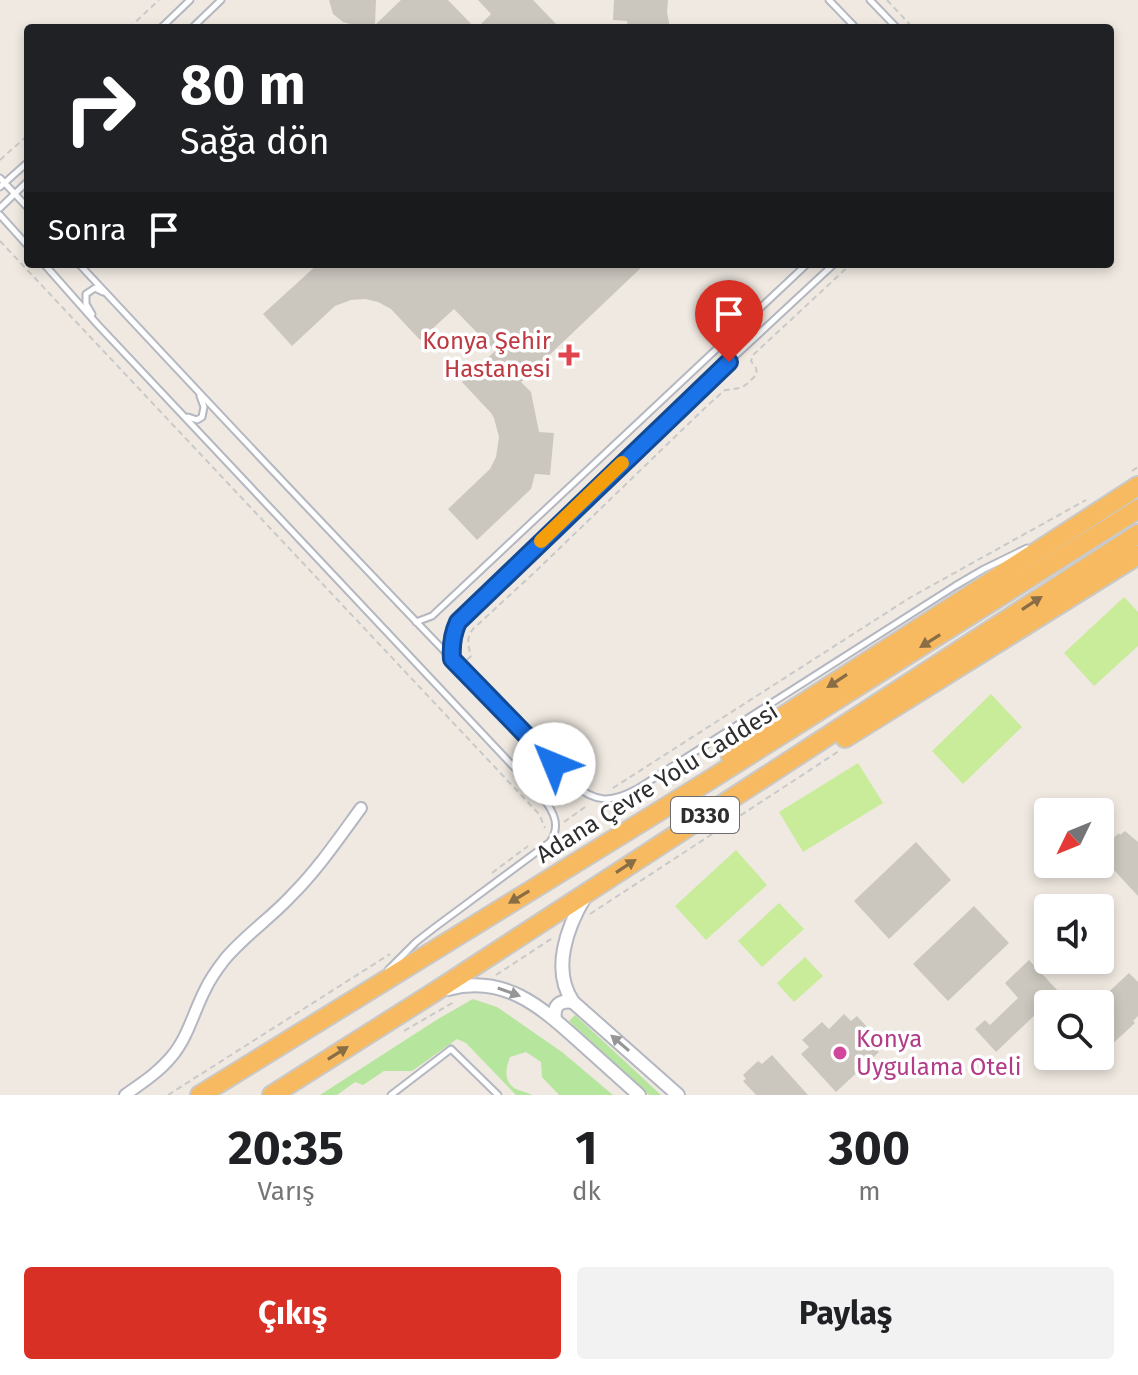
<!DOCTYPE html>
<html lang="tr">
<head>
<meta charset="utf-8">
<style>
	:root { --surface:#fff; --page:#f2f2f2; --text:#202124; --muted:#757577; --accent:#d93025 }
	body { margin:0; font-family:"Fira Sans",sans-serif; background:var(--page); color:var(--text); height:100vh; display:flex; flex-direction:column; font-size:30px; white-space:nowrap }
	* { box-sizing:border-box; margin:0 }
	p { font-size:26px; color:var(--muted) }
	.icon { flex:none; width:44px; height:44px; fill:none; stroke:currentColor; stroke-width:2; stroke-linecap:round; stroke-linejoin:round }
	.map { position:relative; height:1095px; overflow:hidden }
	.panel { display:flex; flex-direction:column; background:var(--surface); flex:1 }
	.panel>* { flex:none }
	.banner { position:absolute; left:24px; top:24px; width:1090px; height:244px; border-radius:8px; box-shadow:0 4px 12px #0003; background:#202124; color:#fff; overflow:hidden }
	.needle { width:52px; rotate:227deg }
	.tools { position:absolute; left:1034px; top:798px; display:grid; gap:16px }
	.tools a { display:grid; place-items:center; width:80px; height:80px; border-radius:8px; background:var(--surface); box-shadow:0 4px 12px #0003; font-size:40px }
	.pin { position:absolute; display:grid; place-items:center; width:68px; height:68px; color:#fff; margin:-82px -34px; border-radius:50% 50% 50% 0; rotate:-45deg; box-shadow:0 0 8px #0007 }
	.pin .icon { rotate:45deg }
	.me { position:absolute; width:88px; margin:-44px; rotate:315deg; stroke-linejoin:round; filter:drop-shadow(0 0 6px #0008) }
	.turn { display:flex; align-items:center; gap:28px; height:168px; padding:0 24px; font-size:36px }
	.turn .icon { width:104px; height:104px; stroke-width:2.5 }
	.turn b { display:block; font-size:56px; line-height:68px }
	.then { display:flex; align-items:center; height:76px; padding:0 24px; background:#0003; gap:16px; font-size:30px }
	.eta { display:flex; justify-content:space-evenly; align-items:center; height:136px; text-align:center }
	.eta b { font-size:48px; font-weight:700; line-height:56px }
	.button { display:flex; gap:16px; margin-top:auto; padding:16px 24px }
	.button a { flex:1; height:92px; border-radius:8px; background:var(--accent); color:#fff; font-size:32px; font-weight:700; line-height:92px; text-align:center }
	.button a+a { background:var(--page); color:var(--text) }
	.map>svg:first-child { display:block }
	.green { fill:#b6e59e }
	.pitch { fill:#c9ec9a }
	.building { fill:#cbc7bf }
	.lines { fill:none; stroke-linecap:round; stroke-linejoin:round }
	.service-casing { stroke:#b4b7c1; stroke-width:9 }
	.minor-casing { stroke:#b4b7c1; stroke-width:14 }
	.tertiary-casing { stroke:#b4b7c1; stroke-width:16 }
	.trunk-casing { stroke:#c9c9c9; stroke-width:22 }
	.path { stroke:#c9c9c9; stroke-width:2; stroke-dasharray:6 4; stroke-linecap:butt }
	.service { stroke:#fff; stroke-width:5 }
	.minor { stroke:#fff; stroke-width:10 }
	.tertiary { stroke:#fff; stroke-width:12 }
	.trunk { stroke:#f8ba60; stroke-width:18 }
	.oneway { fill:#896d44 }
	.oneway2 { fill:#969696 }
	.route-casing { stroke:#114b97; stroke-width:20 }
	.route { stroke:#1a73e8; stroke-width:14 }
	.slow { stroke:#f59e0b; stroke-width:14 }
	.health-dot { fill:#e0444e; stroke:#fff; stroke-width:3 }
	.hotel-dot { fill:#d1479c; stroke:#fff; stroke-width:3 }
	.labels { text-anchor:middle; stroke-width:7; stroke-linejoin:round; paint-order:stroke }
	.shield { fill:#fff; stroke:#6d6d6d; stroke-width:2 }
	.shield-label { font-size:22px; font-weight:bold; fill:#2e2e2e }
	.health-label { font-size:24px; fill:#be3a42; stroke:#fff; text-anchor:end }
	.street-label { font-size:24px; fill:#2e2e2e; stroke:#fff }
	.hotel-label { font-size:24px; fill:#b23c85; stroke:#fff; text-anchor:start }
</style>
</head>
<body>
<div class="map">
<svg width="1138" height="1095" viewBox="0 0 1138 1095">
	<rect width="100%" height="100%" fill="#efe9e1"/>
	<g class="green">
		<path d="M473 999 497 1007 562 1052 613 1095H559L542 1077 541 1062 526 1052 510 1057C506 1067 503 1080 514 1088 519 1091 527 1092 532 1095H516L466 1043 457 1039 412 1071H384L363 1085 355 1082 337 1095H320L438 1019Z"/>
		<polygon points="575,1015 661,1095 649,1095 569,1021"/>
	</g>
	<g class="pitch">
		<polygon points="1124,597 1138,612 1138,646 1094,686 1064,653"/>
		<polygon points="991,694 1022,727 963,784 932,751"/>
		<polygon points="858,763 883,803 803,852 779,812"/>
		<polygon points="736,850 767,885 706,940 675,906"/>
		<polygon points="779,903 804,929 762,967 738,941"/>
		<polygon points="805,957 823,976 794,1002 777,983"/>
	</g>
	<g class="building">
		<polygon points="329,0 376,0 375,25 350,24 343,22 333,14"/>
		<polygon points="401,0 448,0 475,28 372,28"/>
		<polygon points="478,0 533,0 560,28 477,28 491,14"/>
		<polygon points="614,0 668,0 667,12 670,28 628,28 627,21 613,20"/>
		<polygon points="318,264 645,264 521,382 531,392 539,432 554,433 550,475 535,474 531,489 477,540 448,509 490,469 496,457 499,437 494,418 491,413 462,382 495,351 454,309 420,340 391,309 378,302 365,299 351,300 335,306 292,346 263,314"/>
		<polygon points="1125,831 1138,842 1138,896 1100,855 1111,844 1109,842 1119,833 1120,835"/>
		<polygon points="916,842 951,880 889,939 854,901"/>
		<polygon points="974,906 1009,943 948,1001 913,964"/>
		<polygon points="1029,960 1059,992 996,1052 975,1029 985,1020 990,1025 1018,998 1005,983"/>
		<polygon points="1129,973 1138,982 1138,1016 1133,1021 1135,1023 1109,1047 1107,1045 1100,1052 1100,1000"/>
		<polygon points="844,1014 851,1021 857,1016 868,1028 862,1033 879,1052 836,1092 801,1054 809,1047 802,1040 822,1022 829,1029"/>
		<polygon points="772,1055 808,1095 756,1095 743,1081 746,1079 743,1075 758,1061 762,1064"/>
	</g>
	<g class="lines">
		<defs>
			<g id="service">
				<polyline points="829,0 856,28"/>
				<polyline points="870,0 897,28"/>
				<polyline points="161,28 190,0"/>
				<polyline points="192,28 221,0"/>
				<polyline points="0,178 28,208"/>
				<polyline points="0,187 28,162"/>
				<polyline points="0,208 28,181"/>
				<polyline points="0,215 28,246"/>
				<path d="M44 264 98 325 543 798C554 812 561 826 550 842L434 928 416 942 388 970"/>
				<path d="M79 264C242 439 406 613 573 784 596 803 611 803 637 789L955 586 984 569 1027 548"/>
				<polyline points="92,314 86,304 86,294 95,288 103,292"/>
				<polyline points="188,417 197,420 202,417 204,407 200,396"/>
				<polyline points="416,622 432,616 807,264"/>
				<path d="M452 658C451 645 452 634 458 622L708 381 834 264"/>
				<polyline points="391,1095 451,1049 498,1095"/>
			</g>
			<path id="minor" d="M125 1095C142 1083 159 1072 172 1056 188 1037 194 1011 205 990 210 979 218 968 225 959 245 935 271 918 292 895 318 869 339 838 361 808"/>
			<g id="tertiary">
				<path d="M585 897C567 927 551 970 573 1002L678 1095"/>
				<path d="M448 989C504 974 540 1006 579 1041 599 1059 619 1077 639 1095"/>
				<path d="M555 1019C553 1006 559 1000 573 1002"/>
			</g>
			<g id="trunk">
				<polyline points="845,738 1138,555"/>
				<polyline points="731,757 756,734 774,722 1138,486"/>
				<polyline points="200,1095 708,781 1138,509"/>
				<polyline points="272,1095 433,993 1138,534"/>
			</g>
		</defs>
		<use href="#service" class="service-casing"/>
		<use href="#minor" class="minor-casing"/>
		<use href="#tertiary" class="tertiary-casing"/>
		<use href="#trunk" class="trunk-casing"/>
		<g class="path">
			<polyline points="887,0 913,28"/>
			<polyline points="129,28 159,0"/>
			<polyline points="0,160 28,135"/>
			<polyline points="0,241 539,814 545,828"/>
			<polyline points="1132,471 1138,467"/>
			<path d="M467 660 471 656C468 645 466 638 473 629L536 571 709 404 725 390C744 388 743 388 757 374L756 368 751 361 753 355 851 264"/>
			<polyline points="613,788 911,597 1086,500"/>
			<polyline points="564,822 588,805"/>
			<polyline points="492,873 528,846"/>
			<polyline points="590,914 839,751"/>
			<polyline points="496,975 554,937"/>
			<polyline points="404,1031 454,1002"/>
			<polyline points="168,1095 390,954"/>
		</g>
		<use href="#service" class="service"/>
		<use href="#minor" class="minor"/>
		<use href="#tertiary" class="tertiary"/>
		<use href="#trunk" class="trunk"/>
	</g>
	<defs><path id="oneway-solid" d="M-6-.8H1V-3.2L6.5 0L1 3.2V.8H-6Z" transform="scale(2)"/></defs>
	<g class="oneway">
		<use href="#oneway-solid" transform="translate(1032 603) rotate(-33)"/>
		<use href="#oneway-solid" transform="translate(930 641) rotate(148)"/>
		<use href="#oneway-solid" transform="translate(837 681) rotate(147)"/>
		<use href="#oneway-solid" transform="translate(626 866) rotate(-33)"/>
		<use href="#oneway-solid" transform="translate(519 897) rotate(149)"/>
		<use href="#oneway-solid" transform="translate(338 1053) rotate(-32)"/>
	</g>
	<g class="oneway2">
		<use href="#oneway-solid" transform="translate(509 992) rotate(20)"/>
		<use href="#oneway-solid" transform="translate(620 1043) rotate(-139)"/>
	</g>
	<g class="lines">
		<defs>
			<path id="route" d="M554 764 452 659C451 646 452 635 458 622L729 362"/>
		</defs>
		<use href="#route" class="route-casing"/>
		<use href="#route" class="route"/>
		<polyline class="slow" points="541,541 622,463"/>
	</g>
	<path class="health-dot" d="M565 343h8v8h8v8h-8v8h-8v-8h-8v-8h8z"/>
	<circle class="hotel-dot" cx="840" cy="1053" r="8"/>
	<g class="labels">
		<rect class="shield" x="671" y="797" width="68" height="36" rx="6"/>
		<g class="shield-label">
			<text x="705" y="823">D330</text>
		</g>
		<g class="health-label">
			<text x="551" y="349">Konya Şehir<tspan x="551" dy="28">Hastanesi</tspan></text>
		</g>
		<g class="street-label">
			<text transform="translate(657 783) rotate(-32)" y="8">Adana Çevre Yolu Caddesi</text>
		</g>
		<g class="hotel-label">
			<text x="856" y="1047">Konya<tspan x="856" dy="28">Uygulama Oteli</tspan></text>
		</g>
	</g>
</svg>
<div class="tools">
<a><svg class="needle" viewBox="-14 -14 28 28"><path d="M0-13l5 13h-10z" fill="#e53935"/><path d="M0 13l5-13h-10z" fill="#757577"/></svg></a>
<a><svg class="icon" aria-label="sound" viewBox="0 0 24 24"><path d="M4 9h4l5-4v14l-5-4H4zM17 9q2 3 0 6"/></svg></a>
<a><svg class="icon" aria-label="search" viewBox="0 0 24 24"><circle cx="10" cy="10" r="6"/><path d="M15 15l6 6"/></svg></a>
</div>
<div class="pin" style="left:729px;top:362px;background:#d93025"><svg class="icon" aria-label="arrive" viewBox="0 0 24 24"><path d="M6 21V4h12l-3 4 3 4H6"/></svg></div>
<svg class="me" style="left:554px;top:764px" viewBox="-20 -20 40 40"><circle r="19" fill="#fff"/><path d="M0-13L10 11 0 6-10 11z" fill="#1a73e8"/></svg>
<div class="banner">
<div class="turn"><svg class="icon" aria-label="right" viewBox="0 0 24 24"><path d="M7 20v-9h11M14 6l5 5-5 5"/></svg><div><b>80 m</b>Sağa dön</div></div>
<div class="then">Sonra<svg class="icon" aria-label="arrive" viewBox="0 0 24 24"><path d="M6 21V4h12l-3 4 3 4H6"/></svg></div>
</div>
</div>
<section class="panel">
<div class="eta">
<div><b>20:35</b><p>Varış</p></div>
<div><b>1</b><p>dk</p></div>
<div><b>300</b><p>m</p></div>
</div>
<div class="button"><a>Çıkış</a><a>Paylaş</a></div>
</section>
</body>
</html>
